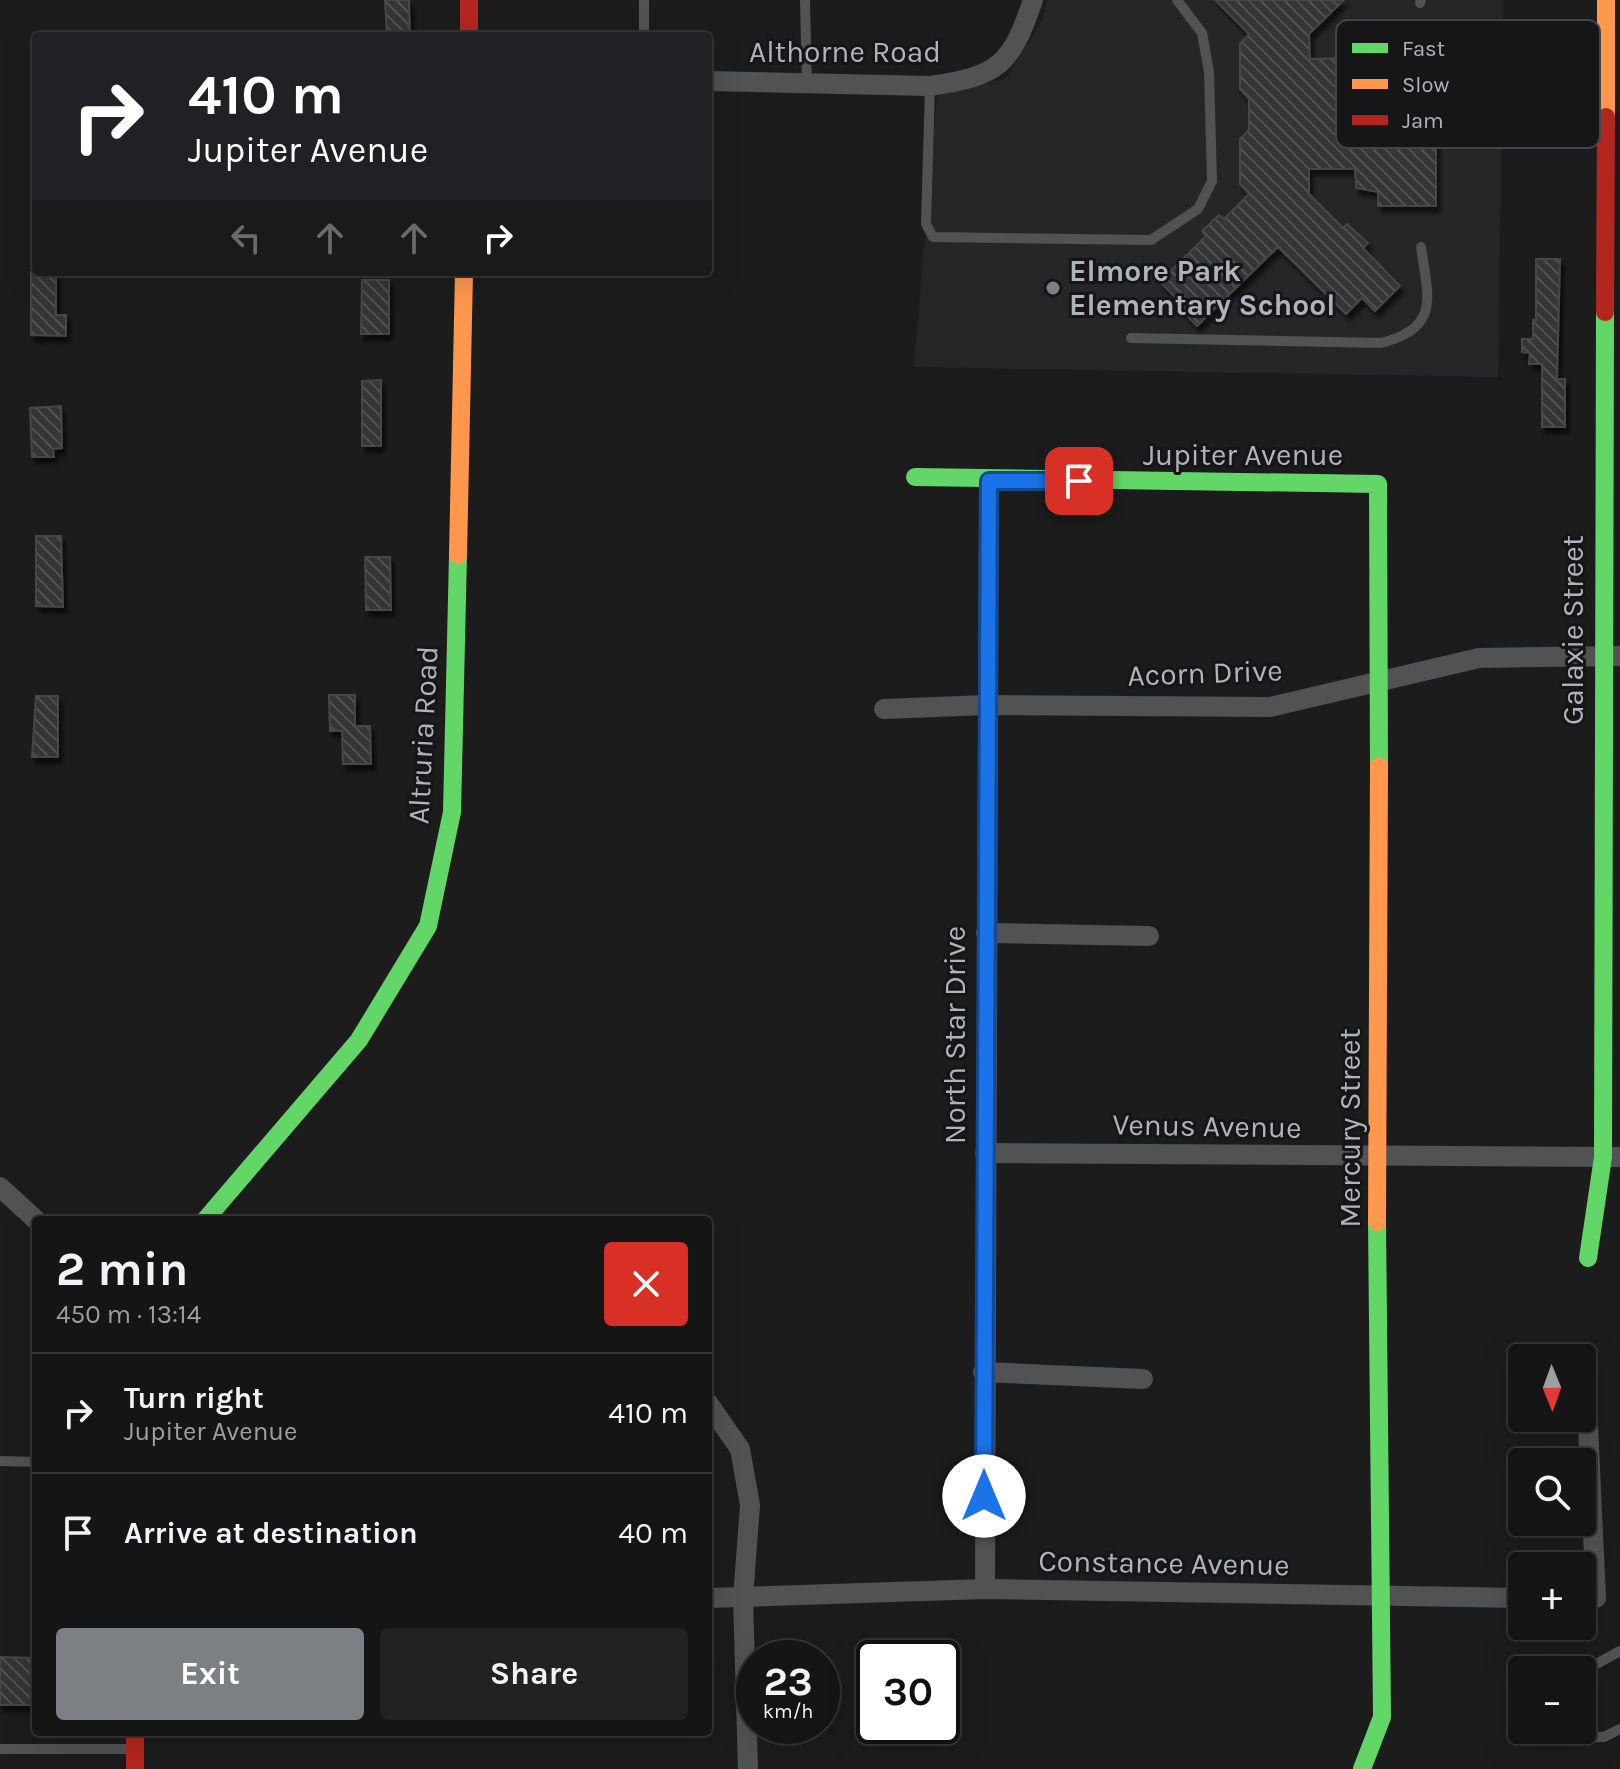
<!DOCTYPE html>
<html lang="en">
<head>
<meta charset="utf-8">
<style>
	:root { --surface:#151515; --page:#222; --text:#f1f3f6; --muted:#9d9fa0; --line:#343434; --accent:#7c7f83 }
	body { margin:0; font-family:Karla,sans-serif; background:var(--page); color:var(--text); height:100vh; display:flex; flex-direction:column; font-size:30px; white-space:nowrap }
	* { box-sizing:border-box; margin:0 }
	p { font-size:26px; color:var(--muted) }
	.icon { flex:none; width:44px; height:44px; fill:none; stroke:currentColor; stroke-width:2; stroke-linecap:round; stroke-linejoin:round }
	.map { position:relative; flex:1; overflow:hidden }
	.sheet { position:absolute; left:32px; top:1216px; width:680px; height:520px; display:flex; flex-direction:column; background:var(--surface); border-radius:8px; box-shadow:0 8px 32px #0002,0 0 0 2px var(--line) }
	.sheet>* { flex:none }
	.hud { position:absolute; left:32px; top:32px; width:680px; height:244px; border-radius:8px; box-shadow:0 8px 32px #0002,0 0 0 2px var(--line); background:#202124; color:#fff; overflow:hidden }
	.needle { width:52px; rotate:179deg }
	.controls { position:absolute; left:1508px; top:1344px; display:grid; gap:16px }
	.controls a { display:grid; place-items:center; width:88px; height:88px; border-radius:8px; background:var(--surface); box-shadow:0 8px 32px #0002,0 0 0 2px var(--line); font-size:40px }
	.speed { position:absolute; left:736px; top:1640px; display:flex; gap:16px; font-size:40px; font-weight:700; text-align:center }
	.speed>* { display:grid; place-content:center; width:104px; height:104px; border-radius:50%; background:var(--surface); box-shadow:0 8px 32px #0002,0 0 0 2px var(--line); line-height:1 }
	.speed small { font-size:20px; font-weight:400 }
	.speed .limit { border:4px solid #111; border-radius:12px; background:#fff; color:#111 }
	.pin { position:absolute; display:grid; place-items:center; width:68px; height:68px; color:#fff; margin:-34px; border-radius:16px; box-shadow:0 4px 12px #0006 }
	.me { position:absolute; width:88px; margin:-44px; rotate:0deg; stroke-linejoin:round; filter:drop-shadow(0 0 6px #0008) }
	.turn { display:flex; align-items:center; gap:28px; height:168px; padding:0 24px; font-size:36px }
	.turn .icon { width:104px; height:104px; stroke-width:2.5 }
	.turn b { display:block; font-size:56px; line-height:68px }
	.lanes { display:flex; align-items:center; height:76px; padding:0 24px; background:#0003; justify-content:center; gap:40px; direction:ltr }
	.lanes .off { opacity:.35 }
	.round { display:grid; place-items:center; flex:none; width:84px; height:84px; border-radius:8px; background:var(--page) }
	.headline { display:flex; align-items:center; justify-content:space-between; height:136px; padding:0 24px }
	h1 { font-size:48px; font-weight:700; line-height:60px }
	.button { display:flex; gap:16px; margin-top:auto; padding:16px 24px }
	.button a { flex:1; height:92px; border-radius:8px; background:var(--accent); color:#fff; font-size:32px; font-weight:700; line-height:92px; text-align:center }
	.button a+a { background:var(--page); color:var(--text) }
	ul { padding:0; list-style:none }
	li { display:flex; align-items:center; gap:24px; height:120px; padding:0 24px; border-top:2px solid var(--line) }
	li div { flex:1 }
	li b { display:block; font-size:30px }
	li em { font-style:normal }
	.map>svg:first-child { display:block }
	.built { fill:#262628 }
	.building { fill:url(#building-back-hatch); stroke:#454648; stroke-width:2; filter:url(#shadow) }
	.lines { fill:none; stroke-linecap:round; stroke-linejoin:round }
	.lane { stroke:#515254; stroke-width:10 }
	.street { stroke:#515254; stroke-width:20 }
	.fast { stroke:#63d668; stroke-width:18 }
	.slow { stroke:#ff974d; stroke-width:18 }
	.jam { stroke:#b3261e; stroke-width:18 }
	.route-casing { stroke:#114b97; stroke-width:20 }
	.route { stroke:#1a73e8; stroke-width:14 }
	.poi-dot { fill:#7c7f83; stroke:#161618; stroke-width:3 }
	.labels { text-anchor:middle; stroke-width:6; stroke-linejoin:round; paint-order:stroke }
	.street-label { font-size:30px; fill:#afb4bb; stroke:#161618 }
	.poi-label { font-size:30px; font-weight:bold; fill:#afb4bb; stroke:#161618; text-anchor:start }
	.key { fill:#161618; stroke:#444549; stroke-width:2 }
	.key-label { font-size:22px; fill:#afb4bb }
</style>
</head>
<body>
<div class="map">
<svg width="1620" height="1769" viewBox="0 0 1620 1769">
	<defs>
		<pattern id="building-back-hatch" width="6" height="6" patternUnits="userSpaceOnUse" patternTransform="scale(2)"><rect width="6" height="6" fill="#363637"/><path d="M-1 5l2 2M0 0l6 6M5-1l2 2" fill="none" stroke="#515152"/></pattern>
		<filter id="shadow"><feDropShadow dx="3.5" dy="6" stdDeviation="2" flood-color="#0009"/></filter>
	</defs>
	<rect width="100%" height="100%" fill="#1c1c1c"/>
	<polygon class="built" points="1047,0 1503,0 1498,377 914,367 937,96 1006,78 1042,21"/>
	<g class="building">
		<polygon points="385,0 409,0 410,36 387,36"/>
		<polygon points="1215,0 1344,0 1309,34 1310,59 1343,58 1343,48 1454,45 1453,122 1436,122 1436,206 1378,206 1378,192 1356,188 1355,169 1309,169 1309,194 1343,228 1347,224 1368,243 1363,248 1400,286 1375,311 1362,298 1346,314 1278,247 1197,326 1173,301 1176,298 1160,282 1206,236 1202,231 1219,215 1224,219 1249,194 1240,184 1240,139 1249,130 1249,99 1240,89 1240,44 1249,34"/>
		<polygon points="1536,259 1560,259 1557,379 1565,379 1565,427 1542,427 1542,364 1529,364 1530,353 1522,352 1522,339 1533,339 1533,320 1536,320"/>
		<polygon points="31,272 56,272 56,315 66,315 66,336 31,335"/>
		<polygon points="362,280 389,280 389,334 361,334"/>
		<polygon points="381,380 381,446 362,446 362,381"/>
		<polygon points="61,406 62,448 53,449 54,457 32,457 30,408"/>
		<polygon points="36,536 61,536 63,607 36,606"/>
		<polygon points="365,557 390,557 391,610 366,610"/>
		<polygon points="329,695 355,695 355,726 370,726 371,764 343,764 342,731 330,731"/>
		<polygon points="36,696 58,696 58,757 32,757"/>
		<polygon points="0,1657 36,1658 36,1705 0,1705"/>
	</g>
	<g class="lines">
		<g class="lane">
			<polyline points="644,0 644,36"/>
			<polyline points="805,0 807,84"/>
			<polyline points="1420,3 1421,0"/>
			<polyline points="930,86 926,224 933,237 1151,240 1198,209 1212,181 1209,72 1202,33 1177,0"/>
			<path d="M1131 338 1381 343C1441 328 1428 297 1421 247"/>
			<polyline points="0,1461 36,1462"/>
			<polyline points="1582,1672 1620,1651"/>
			<polyline points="1572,1730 1577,1737 1604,1737 1620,1729"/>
			<polyline points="0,1749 133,1749"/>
		</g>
		<g class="street">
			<path d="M708 81 930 86C999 76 1011 65 1033 0"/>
			<polyline points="884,709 986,705 1270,707 1479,658 1620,656"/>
			<polyline points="986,933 1149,936"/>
			<polyline points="985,1153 1620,1157"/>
			<polyline points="0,1187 36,1220"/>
			<polyline points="983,1372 1143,1379"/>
			<polyline points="708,1403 740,1449 750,1505 743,1598 748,1769"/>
			<polyline points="985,1589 989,481"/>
			<polyline points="708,1598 985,1589 1522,1598"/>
			<polyline points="1582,1598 1596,1598 1586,1383"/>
		</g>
		<g class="fast">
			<polyline points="915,477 1378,484 1379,766"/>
			<polyline points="205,1220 359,1040 428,926 452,812 458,555"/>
			<polyline points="1588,1258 1603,1157 1605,312"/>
			<polyline points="1362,1769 1382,1717 1377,1222"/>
		</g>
		<g class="slow">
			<polyline points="1606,117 1606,0"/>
			<polyline points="458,555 464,272"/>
			<polyline points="1377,1222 1379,766"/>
		</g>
		<g class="jam">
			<polyline points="469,0 469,36"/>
			<polyline points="1605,312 1606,117"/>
			<polyline points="135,1732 135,1769"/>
		</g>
	</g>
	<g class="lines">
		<defs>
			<polyline id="route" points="984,1496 989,481 1079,481"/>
		</defs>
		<use href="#route" class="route-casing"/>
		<use href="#route" class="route"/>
	</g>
	<circle class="poi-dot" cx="1053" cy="288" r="8"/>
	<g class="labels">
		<g class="street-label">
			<text x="845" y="62">Althorne Road</text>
			<text x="1243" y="465">Jupiter Avenue</text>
			<text transform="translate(1573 630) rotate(-90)" y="10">Galaxie Street</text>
			<text transform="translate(1205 673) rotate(-2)" y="10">Acorn Drive</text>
			<text transform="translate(423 735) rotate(-87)" y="10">Altruria Road</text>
			<text transform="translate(955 1035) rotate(-90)" y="10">North Star Drive</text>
			<text transform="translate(1207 1126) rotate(1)" y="10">Venus Avenue</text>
			<text transform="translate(1350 1128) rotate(-90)" y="10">Mercury Street</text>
			<text transform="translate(1164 1563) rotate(1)" y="10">Constance Avenue</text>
		</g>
		<g class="poi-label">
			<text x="1069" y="281">Elmore Park<tspan x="1069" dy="34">Elementary School</tspan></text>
		</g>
	</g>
	<rect x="1336" y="20" width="264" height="128" rx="12" class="key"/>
	<rect x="1352" y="43" width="36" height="10" fill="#63d668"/>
	<rect x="1352" y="79" width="36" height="10" fill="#ff974d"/>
	<rect x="1352" y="115" width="36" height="10" fill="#b3261e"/>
	<g class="key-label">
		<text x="1402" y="56">Fast</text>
		<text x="1402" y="92">Slow</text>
		<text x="1402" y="128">Jam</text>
	</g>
</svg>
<div class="controls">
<a><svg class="needle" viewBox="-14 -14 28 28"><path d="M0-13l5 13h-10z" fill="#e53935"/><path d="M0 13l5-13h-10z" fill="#9d9fa0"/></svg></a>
<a><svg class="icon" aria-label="search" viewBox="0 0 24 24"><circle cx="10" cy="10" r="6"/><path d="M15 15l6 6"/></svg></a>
<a>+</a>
<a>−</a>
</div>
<div class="speed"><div>23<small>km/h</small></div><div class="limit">30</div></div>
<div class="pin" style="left:1079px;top:481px;background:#d93025"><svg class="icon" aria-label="arrive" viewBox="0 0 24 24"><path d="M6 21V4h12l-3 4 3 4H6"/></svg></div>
<svg class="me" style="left:984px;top:1496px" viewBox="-20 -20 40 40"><circle r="19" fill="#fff"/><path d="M0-13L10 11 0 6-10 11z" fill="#1a73e8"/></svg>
<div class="hud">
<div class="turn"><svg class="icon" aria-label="right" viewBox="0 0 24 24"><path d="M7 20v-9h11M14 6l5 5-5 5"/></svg><div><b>410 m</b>Jupiter Avenue</div></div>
<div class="lanes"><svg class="icon off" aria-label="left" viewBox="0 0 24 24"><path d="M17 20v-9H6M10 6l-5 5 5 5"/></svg><svg class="icon off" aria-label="ahead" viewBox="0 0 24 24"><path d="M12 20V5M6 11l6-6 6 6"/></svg><svg class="icon off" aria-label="ahead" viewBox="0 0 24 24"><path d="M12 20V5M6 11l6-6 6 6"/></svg><svg class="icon" aria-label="right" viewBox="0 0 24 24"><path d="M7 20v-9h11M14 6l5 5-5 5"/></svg></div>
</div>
<section class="sheet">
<div class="headline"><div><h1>2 min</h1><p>450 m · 13:14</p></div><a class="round" style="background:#d93025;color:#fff"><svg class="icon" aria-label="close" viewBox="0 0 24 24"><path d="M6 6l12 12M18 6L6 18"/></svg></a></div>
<ul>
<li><svg class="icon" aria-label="right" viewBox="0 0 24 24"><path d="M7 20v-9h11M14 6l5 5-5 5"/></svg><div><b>Turn right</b><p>Jupiter Avenue</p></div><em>410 m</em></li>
<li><svg class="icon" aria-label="arrive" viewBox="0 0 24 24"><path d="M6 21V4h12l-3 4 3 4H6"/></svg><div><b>Arrive at destination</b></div><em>40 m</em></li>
</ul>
<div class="button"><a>Exit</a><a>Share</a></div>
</section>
</div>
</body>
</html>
